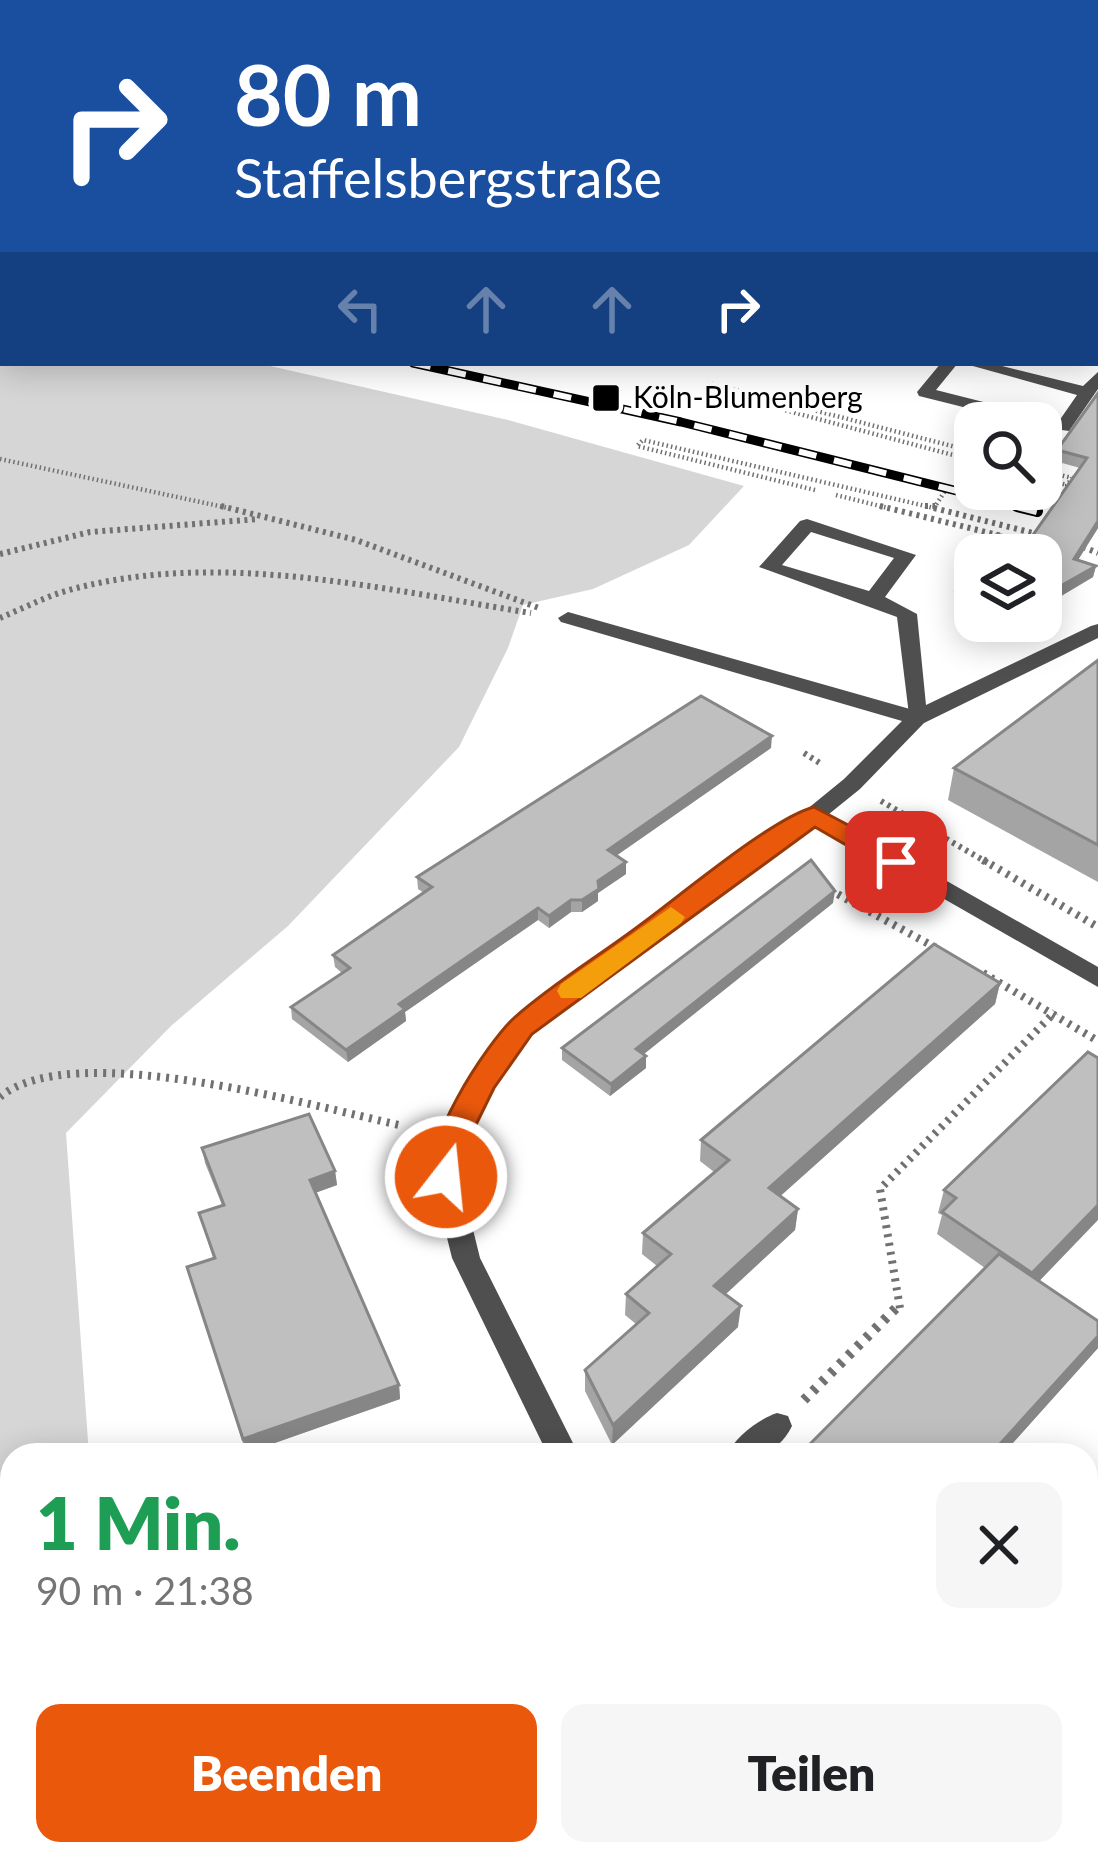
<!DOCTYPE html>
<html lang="de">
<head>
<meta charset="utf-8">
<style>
	:root { --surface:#fff; --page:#f6f6f6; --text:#202124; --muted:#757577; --accent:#ea580c }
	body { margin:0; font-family:Lato,sans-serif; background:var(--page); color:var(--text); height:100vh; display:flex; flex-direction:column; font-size:45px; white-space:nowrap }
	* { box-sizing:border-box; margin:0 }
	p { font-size:39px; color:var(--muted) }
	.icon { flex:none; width:66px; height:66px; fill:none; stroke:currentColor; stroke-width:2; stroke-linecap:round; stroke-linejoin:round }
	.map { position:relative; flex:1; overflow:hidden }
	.details { position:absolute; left:0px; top:1443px; width:1098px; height:423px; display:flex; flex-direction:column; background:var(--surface); border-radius:36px 36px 0 0; box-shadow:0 6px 30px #0003 }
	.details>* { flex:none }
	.banner { position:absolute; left:0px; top:0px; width:1098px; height:366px; box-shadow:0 6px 30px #0003; background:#1a4fa0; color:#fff; overflow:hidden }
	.fabs { position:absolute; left:954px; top:402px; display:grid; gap:24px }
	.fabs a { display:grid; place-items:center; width:108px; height:108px; border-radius:24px; background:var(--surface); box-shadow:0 6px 30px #0003; font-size:60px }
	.pin { position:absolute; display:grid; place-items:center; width:102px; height:102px; color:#fff; margin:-51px; border-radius:24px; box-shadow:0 6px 18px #0006 }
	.me { position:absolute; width:132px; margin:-66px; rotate:16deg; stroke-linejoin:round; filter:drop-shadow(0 0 9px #0008) }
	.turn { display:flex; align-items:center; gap:42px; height:252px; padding:0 36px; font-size:54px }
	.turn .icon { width:156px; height:156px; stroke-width:2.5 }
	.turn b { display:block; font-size:84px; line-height:102px }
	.lanes { display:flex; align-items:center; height:114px; padding:0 36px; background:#0003; justify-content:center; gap:60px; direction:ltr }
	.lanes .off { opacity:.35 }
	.round { display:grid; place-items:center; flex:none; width:126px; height:126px; border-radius:24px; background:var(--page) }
	.overview { display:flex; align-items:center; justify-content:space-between; height:204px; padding:0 36px }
	h1 { font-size:72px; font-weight:800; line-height:90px; color:#1e9e55 }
	.primary-button { display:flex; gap:24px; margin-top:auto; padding:24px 36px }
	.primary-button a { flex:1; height:138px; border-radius:24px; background:var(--accent); color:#fff; font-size:48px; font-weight:800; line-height:138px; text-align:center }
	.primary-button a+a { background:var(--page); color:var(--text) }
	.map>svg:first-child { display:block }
	.green { fill:#d6d6d6 }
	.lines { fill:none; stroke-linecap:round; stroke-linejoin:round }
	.path-far3 { stroke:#717171; stroke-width:4.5; stroke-dasharray:1.5 3; stroke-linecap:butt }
	.path-far2 { stroke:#717171; stroke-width:6; stroke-dasharray:3 4.5; stroke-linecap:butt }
	.path-far1 { stroke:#717171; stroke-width:8; stroke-dasharray:3 6; stroke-linecap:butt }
	.path { stroke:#717171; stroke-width:10; stroke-dasharray:4.5 8; stroke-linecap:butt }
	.service { fill:#4f4f4f; fill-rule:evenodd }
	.minor { fill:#4f4f4f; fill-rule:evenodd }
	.secondary { fill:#1c1c1c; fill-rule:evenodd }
	.rail-far1-casing { stroke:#000; stroke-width:9 }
	.rail-casing { stroke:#000; stroke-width:12 }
	.rail-far1 { stroke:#fff; stroke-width:6; stroke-dasharray:18; stroke-linecap:butt }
	.rail { stroke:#fff; stroke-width:8; stroke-dasharray:22; stroke-linecap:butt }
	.wall { fill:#a4a4a4 }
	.shaded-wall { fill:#868686 }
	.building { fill:#bfbfbf; stroke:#868686; stroke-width:3 }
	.route { fill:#ea580c; stroke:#983908; stroke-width:3 }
	.slow { fill:#f59e0b }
	.poi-dot { fill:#000; stroke:#fff; stroke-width:4.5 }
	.labels { text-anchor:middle; stroke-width:9; stroke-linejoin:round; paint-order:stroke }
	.far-poi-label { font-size:30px; fill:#000; stroke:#fff; text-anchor:start }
</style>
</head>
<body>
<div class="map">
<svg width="1098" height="1865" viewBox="0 0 1098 1865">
	<rect width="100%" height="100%" fill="#fff"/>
	<g class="green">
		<polygon points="866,0 1098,0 1098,189 1095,3 836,3"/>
		<polygon points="0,307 3,363 257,363 508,420 744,486 689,545 593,589 523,605 508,648 459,747 288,926 171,1026 66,1133 89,1455 12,1455 12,1854 221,1854 226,1865 0,1865"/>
	</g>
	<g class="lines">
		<g class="path-far3">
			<polyline points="0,459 233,509"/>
			<polyline points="1041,470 1072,478 1067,485 1073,486"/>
			<polyline points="959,471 968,459 702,388 709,383 975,452"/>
			<polyline points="1041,478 1067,485"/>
			<polyline points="815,490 637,446 643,440 934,508 945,491"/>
			<polyline points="836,495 892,509"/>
		</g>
		<g class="path-far2">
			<polyline points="221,506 356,540 539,608"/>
			<polyline points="880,506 1002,536"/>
			<polyline points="925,506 935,506"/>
			<polyline points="934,508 1037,534"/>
			<polyline points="1083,547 1098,553"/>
			<polyline points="0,554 90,532 259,519"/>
			<path d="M0 618C19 610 39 600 59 593 210 547 380 589 531 613"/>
			<polyline points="804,753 823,765"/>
			<polyline points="881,801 988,863"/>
		</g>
		<g class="path-far1">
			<polyline points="983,860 1098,927"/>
			<polyline points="830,890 938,949"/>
			<polyline points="983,973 1098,1041"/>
			<path d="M0 1097C71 1037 313 1106 399 1125"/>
			<polyline points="388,1181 408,1179"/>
			<polyline points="900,1308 880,1189 1055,1012"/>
		</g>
		<g class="path">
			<polyline points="804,1400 899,1305"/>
			<polyline points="1086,1545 1098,1530"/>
			<polyline points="0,1687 12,1682"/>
		</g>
		<g class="service">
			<polygon points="941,363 958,363 936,390 1059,421 1077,395 962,363 990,363 1083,386 1098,372 1098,389 1069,431 1041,427 1041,423 1027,423 919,396 917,392"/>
			<path d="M807 519 916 555 885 597 917 614 926 705 1091 626 1098 624V638L924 723H910L897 617 759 567 800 521ZM811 532 894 558 869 591 782 565Z"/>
			<path d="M777 1413 788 1416 792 1426C778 1455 756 1455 727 1455 735 1437 759 1419 777 1413Z"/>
		</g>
		<g class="minor">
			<polygon points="1098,315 1098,327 1095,328 1095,316"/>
			<polygon points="1095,335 1098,336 1098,349 1095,348"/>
			<polygon points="568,612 924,713 928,718 924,723 860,789 829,814 1098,967 1098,987 815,825 531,1034 492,1087 464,1145 460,1177 480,1258 579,1455 548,1455 452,1258 432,1177 438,1145 472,1075 513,1020 806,810 844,779 902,721 561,622 558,618"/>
			<polygon points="732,1854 769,1854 773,1865 736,1865"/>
		</g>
		<g class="secondary">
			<polygon points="133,0 145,0 132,3"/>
			<polygon points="3,157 3,166 0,167 0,158"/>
		</g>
		<defs>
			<polyline id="rail-far1" points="413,363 681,422 1029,509"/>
			<polyline id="rail" points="1017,506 1037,511"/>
		</defs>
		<use href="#rail-far1" class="rail-far1-casing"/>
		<use href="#rail" class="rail-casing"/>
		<use href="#rail-far1" class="rail-far1"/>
		<use href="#rail" class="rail"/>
	</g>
	<g class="wall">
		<polygon points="1098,393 1098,528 1078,560 1096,566 1093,577 1041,608 1041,555 1028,542 1080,468 1055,461 1057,450"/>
		<polygon points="975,565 975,609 954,603 956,591"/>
		<polygon points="1098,660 1098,882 948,800 954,768"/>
		<polygon points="771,748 616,856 626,862 626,874 598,893 598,901 582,912 571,912 549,928 538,920 405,1012 406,1021 348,1062 292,1019 291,1007 342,973 335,967 333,955 424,893 418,889 417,877"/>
		<polygon points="833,903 644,1054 646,1068 610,1096 562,1060 562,1048"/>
		<polygon points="1000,983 995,1004 780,1196 798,1209 795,1230 725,1294 738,1327 612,1445 585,1391 585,1370 636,1324 625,1315 626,1294 657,1266 642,1254 643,1233 714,1172 700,1161 701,1140"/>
		<polygon points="1088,1052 1039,1281 1098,1336 1098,1348 1002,1455 807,1455 809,1445 985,1268 937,1234 942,1215 938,1213 944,1190"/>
		<polygon points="202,1148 335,1171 337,1185 315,1193 399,1385 400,1399 246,1453 187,1267 213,1258 199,1213 222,1205 205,1163"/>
		<polygon points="1086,1606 1098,1616 1098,1865 1062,1865 1057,1861 1060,1854 1086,1854 1092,1809 1086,1804"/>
		<polygon points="830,1854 958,1854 962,1860 959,1865 835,1865"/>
	</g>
	<g class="shaded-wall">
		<polygon points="1098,521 1098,528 1071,571 1074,559"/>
		<polygon points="1096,566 1093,577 1041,608 1041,597"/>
		<polygon points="772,736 771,748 607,862 608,850"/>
		<polygon points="626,862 626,874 598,893 598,901 582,912 582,900 598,881"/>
		<polygon points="835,891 833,903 635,1061 636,1049"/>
		<polygon points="571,900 571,912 549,928 549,916"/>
		<polygon points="538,908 538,920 405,1012 406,1021 348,1062 346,1050 399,1004"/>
		<polygon points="1000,983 995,1004 766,1209 769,1188"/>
		<polygon points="646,1056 646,1068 610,1096 611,1084"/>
		<polygon points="335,1171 337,1185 312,1194 310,1180"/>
		<polygon points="1098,1205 1098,1220 1025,1296 1032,1273"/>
		<polygon points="798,1209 795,1230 712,1307 714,1286"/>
		<polygon points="741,1306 738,1327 612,1445 613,1425"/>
		<polygon points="1098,1336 1098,1348 1002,1455 990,1455"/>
		<polygon points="399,1385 400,1399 246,1453 243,1439"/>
	</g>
	<g class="building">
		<polygon points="1098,393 1098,521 1074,559 1096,566 1041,597 1041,555 982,555 997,534 1028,542 1087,458 1057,450"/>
		<polygon points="975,565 975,596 956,591"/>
		<polygon points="1098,660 1098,845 954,768"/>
		<polygon points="701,696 772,736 608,850 626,862 598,881 599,889 582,900 571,900 549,916 538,908 399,1004 405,1009 346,1050 291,1007 350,968 333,955 432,887 417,877"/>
		<polygon points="811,860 835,891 636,1049 646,1056 611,1084 562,1048"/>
		<polygon points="934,944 1000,983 769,1188 798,1209 714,1286 741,1306 613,1425 585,1370 649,1313 626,1294 671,1254 643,1233 729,1160 701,1140"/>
		<polygon points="1088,1052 1098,1058 1098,1205 1032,1273 942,1212 956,1198 944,1190"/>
		<polygon points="309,1114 335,1171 310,1180 399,1385 243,1439 187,1267 215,1258 199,1213 224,1205 202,1148"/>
		<polygon points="999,1254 1098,1321 1098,1336 990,1455 823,1455 809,1445"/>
		<polygon points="1086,1606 1098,1616 1098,1790 1086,1780"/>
		<polygon points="1098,1801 1098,1865 1088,1865 1076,1854 1086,1854 1086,1817"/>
		<polygon points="563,1854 605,1854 610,1865 538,1865"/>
		<polygon points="837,1854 958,1854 962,1860 949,1865 843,1865"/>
	</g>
	<path class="route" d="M814 807 905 855 909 862 905 868H886L815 827 532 1034 494 1088 466 1145 457 1186H435C416 1150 487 1043 514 1018 552 984 599 956 640 925 680 896 772 818 814 807Z"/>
	<polygon class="slow" points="671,907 685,917 681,923 581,998 561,998 557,991 561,984"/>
	<rect class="poi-dot" x="591" y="383" width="30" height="30" rx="6"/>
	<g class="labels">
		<g class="far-poi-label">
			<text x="633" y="408">Köln-Blumenberg</text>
		</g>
	</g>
</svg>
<div class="fabs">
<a><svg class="icon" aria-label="search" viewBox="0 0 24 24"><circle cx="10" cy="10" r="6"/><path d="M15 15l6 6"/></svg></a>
<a><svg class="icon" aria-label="layers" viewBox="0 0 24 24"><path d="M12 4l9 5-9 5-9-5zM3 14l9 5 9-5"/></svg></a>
</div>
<div class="pin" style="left:896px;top:862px;background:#d93025"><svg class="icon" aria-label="arrive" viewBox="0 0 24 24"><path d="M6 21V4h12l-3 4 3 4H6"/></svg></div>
<svg class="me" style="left:446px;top:1177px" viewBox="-20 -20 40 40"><circle r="17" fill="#ea580c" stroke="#fff" stroke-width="3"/><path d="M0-11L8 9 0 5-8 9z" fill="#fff"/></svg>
<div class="banner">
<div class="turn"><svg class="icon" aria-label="right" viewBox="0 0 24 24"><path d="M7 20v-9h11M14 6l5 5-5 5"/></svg><div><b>80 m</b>Staffelsbergstraße</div></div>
<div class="lanes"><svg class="icon off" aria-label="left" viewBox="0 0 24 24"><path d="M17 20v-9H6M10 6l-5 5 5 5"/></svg><svg class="icon off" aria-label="ahead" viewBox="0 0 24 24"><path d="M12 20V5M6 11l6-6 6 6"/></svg><svg class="icon off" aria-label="ahead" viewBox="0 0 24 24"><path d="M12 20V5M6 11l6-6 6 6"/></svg><svg class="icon" aria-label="right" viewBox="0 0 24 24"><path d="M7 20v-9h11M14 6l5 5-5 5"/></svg></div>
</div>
<section class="details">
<div class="overview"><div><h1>1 Min.</h1><p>90 m · 21:38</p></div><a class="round"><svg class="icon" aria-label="close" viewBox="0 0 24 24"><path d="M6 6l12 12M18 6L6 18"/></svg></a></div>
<div class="primary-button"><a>Beenden</a><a>Teilen</a></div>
</section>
</div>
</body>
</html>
